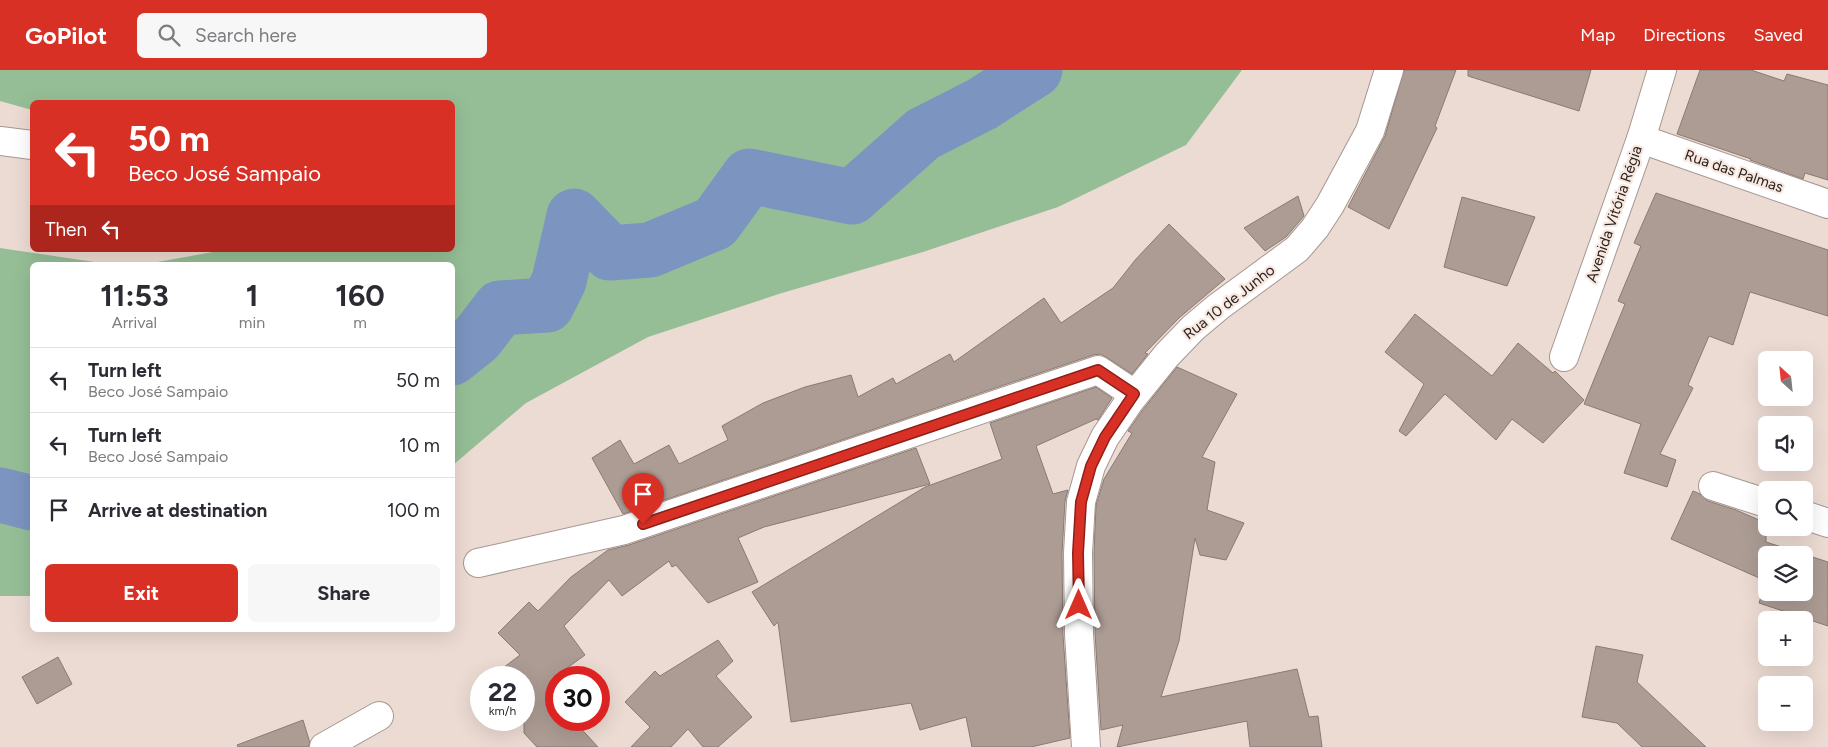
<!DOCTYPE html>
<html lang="en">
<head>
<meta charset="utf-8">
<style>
	:root { --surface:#fff; --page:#f7f7f7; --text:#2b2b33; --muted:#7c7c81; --line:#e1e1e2; --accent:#d93025 }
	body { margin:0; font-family:Figtree,sans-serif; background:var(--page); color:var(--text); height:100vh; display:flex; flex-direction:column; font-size:19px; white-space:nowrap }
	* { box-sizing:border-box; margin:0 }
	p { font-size:16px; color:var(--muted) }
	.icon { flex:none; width:28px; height:28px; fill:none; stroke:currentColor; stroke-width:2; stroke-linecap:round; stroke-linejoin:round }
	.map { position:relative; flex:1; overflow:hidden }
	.panel { position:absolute; left:30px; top:192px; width:425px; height:370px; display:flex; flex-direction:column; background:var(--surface); border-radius:8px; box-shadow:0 5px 20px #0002 }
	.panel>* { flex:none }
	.banner { position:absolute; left:30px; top:30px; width:425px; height:152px; border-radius:8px; box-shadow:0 5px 20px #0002; background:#d93025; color:#fff; overflow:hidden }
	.needle { width:32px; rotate:333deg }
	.tools { position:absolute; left:1758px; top:281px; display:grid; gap:10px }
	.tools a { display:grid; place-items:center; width:55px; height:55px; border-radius:8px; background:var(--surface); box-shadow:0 5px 20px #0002; font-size:25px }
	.speed { position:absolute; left:470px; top:596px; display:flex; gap:10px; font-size:25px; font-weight:700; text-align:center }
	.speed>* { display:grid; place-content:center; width:65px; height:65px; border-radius:50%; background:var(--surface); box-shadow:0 5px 20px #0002; line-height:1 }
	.speed small { font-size:12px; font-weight:400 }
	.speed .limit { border:8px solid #d22; background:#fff; color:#111 }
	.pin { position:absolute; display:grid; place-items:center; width:42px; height:42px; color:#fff; margin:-51px -21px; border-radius:50% 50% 50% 0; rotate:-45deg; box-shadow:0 0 5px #0007 }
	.pin .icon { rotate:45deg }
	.me { position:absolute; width:55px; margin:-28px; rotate:0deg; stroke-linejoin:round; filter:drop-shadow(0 0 4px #0008) }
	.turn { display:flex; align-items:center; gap:18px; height:105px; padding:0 15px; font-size:22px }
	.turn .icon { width:65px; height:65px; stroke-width:2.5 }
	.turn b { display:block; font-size:35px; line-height:42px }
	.then { display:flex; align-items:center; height:48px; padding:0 15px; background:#0003; gap:10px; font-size:19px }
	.eta { display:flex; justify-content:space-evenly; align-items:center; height:85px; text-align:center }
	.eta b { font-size:30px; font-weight:700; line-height:35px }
	.button { display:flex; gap:10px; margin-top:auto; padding:10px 15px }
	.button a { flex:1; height:58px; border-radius:8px; background:var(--accent); color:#fff; font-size:20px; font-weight:700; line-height:58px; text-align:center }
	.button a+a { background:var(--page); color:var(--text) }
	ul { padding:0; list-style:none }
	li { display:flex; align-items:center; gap:15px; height:65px; padding:0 15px; border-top:1px solid var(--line) }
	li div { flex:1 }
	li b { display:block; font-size:19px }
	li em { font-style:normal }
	header { display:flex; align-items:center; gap:30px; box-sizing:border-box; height:70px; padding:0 25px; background:var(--accent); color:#fff }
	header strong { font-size:24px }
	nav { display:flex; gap:28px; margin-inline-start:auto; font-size:18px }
	.search { width:350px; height:45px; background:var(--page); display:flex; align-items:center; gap:12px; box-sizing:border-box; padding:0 18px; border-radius:8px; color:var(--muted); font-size:19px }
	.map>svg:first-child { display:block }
	.forest { fill:#95be96 }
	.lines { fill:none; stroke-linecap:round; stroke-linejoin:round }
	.river { stroke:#7c94c0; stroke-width:55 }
	.building { fill:#ac9c94; stroke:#897a73; fill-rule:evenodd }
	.minor-casing { stroke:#a79790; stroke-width:30 }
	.minor { stroke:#fff; stroke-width:28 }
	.route-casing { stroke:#8d1f18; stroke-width:12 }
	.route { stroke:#d93025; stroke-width:9 }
	.labels { text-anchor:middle; stroke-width:4.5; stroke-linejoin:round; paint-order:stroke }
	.street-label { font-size:15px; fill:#292320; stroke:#f9e8e0 }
</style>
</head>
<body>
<header>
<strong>GoPilot</strong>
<div class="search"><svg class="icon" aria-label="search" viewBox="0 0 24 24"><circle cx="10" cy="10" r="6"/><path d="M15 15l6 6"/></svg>Search here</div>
<nav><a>Map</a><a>Directions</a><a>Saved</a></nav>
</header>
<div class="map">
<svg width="1828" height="677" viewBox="0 0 1828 677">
	<rect width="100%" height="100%" fill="#ecdbd3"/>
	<g class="forest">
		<polygon points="0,0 1242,0 1186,75 1058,137 923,182 782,223 648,267 526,333 453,395 452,195 141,195 224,180 452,180 452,32 32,32 32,40 0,31"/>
		<polygon points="0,178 115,195 32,195 32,526 0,526"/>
	</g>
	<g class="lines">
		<g class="river">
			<polyline points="452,288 477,268 500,238 547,235 559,211 574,146 610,183 650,180 715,153 749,106 852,127 923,64 982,34 1035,0"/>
			<polyline points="0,425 32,433"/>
		</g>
	</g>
	<g class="building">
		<polygon points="1404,0 1456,0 1435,56 1437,58 1389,159 1348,137 1385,66"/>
		<polygon points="1468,0 1591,0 1579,41 1468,6"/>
		<polygon points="1700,0 1751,0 1784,11 1787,4 1828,15 1828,110 1805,103 1803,109 1750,90 1751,89 1677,64"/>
		<polygon points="1656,123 1828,180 1828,246 1750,222 1733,275 1709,266 1688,315 1693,318 1660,384 1676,390 1667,417 1624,403 1641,354 1584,334 1625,234 1618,231 1641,176 1634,173"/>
		<polygon points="1298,126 1304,146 1286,167 1265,181 1244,158"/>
		<polygon points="1462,127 1535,147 1507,216 1444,197"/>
		<polygon points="1169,154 1225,209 1179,248 1145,283 1148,284 1132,304 1106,287 1100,284 1093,285 623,444 592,388 620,370 634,394 669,375 679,394 728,370 722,356 763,333 805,317 851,305 858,327 893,308 896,314 950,284 954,292 1044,228 1061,253 1113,218 1136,189"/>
		<polygon points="1415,244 1492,306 1518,273 1553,303 1555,301 1584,330 1543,373 1512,349 1496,370 1445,324 1406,366 1399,361 1424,314 1385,282"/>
		<polygon points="1177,297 1237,324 1202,387 1215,392 1207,440 1244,453 1226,490 1200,485 1195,468 1179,571 1161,627 1297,599 1309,647 1318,646 1322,677 1250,677 1247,651 1117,677 1123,655 1101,660 1095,563 1094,483 1096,435 1104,409 1132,363 1128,361 1142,341"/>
		<polygon points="1096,317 1112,328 1098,350 1096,349 1036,376 1053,424 1068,420 1065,431 1062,483 1063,565 1070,668 1031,677 972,677 966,647 920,660 911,633 791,652 778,552 774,556 752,522 925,417 1002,389 990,353"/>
		<polygon points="916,378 930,414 764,457 738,468 758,512 708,533 676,495 672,497 669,491 622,526 609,510 564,556 585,585 556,606 556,650 573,650 598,677 537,677 524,663 524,608 490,608 520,585 498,563 529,532 538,541 571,507 608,480 629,475"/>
		<path d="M1693 421 1700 424 1708 431 1736 440 1766 453V472L1828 492V556L1759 533 1766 511 1671 469ZM1766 485H1804V522H1766Z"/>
		<polygon points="718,570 733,591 716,606 752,647 718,677 703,677 688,659 671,677 631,677 650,657 625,632 655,601 660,606"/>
		<polygon points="1596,576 1643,585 1637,612 1706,677 1642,677 1617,653 1582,647"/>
		<polygon points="58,587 72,614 37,634 22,607"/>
		<polygon points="303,650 310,673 308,677 238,677 237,675"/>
	</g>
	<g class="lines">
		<defs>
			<g id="minor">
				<polyline points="1641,69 1828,134"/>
				<polyline points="0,71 32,75"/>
				<polyline points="1564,287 1641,69 1662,0"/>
				<polyline points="1713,416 1766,433"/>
				<polyline points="1804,445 1828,453"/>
				<polyline points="478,493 624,460 1098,300 1134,324"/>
				<polyline points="324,677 379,646"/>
				<polyline points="1086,677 1079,564 1078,483 1081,432 1091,396 1105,367 1129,332 1167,285 1193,258 1218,237 1297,179 1315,158 1330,135 1370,61 1389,0"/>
			</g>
		</defs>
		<use href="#minor" class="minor-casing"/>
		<use href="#minor" class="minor"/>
	</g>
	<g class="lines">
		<defs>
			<polyline id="route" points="643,454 1098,300 1134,324 1105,367 1091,396 1081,432 1078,483 1079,535"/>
		</defs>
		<use href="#route" class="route-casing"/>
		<use href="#route" class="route"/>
	</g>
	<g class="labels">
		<g class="street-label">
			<text transform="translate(1734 101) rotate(19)" y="5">Rua das Palmas</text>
			<text transform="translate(1614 144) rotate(-71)" y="5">Avenida Vitória Régia</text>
			<text transform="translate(1229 232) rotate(-38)" y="5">Rua 10 de Junho</text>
		</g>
	</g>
</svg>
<div class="tools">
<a><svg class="needle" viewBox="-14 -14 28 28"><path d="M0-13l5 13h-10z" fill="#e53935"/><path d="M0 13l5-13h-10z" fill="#7c7c81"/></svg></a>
<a><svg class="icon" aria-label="sound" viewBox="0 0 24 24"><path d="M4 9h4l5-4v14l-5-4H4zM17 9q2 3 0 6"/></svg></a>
<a><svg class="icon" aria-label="search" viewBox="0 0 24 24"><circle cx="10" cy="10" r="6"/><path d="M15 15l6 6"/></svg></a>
<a><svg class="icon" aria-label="layers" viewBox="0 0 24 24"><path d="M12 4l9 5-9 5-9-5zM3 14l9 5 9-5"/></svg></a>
<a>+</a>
<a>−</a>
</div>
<div class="speed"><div>22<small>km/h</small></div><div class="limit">30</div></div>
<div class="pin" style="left:643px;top:454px;background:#d93025"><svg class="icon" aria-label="arrive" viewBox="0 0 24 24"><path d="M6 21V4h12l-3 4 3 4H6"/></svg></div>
<svg class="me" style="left:1079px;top:535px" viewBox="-20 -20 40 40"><path d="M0-17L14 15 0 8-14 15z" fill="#d93025" stroke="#fff" stroke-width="4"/></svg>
<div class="banner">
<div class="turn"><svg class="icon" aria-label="left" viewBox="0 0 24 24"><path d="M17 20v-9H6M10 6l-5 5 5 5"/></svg><div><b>50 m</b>Beco José Sampaio</div></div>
<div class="then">Then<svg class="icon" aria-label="left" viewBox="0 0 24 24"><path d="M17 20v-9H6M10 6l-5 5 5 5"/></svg></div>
</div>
<section class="panel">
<div class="eta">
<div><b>11:53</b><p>Arrival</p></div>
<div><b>1</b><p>min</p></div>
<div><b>160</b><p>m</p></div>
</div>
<ul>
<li><svg class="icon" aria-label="left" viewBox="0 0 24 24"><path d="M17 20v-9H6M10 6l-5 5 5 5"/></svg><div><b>Turn left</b><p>Beco José Sampaio</p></div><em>50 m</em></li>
<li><svg class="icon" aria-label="left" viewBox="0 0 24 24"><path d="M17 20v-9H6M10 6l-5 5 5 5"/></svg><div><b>Turn left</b><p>Beco José Sampaio</p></div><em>10 m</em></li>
<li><svg class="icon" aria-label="arrive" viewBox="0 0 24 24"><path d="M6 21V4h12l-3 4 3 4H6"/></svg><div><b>Arrive at destination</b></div><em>100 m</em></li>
</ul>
<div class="button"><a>Exit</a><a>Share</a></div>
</section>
</div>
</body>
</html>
